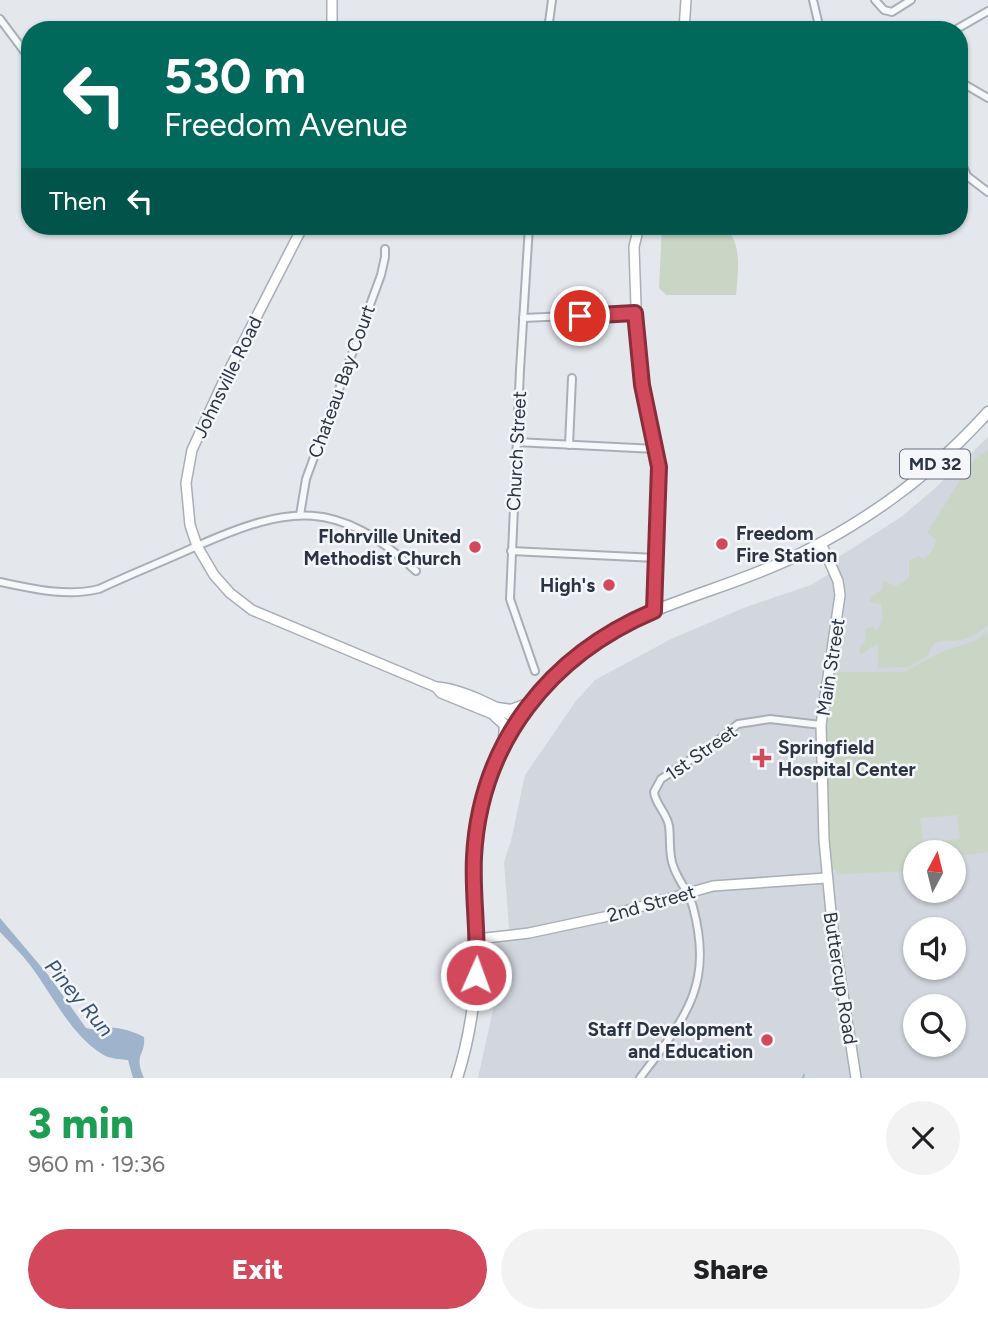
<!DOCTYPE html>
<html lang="en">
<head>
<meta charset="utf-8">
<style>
	:root { --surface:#fff; --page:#f2f2f2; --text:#202124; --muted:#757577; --accent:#d1495b }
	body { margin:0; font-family:Figtree,sans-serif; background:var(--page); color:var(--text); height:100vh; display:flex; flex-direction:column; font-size:26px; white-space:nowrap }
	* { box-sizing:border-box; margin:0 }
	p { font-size:23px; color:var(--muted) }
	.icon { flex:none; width:38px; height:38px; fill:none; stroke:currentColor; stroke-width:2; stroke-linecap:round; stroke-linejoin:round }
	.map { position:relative; height:1078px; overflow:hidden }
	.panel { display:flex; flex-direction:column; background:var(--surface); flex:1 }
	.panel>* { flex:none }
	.banner { position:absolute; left:21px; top:21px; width:947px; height:214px; border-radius:28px; box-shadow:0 2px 5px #0004; background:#00695c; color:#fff; overflow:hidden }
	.needle { width:46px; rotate:7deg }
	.fabs { position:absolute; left:903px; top:840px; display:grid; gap:14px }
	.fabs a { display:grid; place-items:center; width:63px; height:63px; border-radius:50%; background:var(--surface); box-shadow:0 2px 5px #0004; font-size:35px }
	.pin { position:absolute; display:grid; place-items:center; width:60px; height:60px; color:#fff; margin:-30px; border:4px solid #fff; border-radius:50%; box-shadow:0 2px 7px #0007 }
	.me { position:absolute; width:77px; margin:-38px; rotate:2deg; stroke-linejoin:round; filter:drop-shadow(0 0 5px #0008) }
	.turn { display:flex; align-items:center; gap:24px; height:147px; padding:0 28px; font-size:32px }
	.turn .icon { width:91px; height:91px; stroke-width:2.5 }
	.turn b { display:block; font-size:49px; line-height:60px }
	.then { display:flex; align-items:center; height:66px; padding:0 28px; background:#0003; gap:14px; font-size:26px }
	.round { display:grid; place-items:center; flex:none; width:74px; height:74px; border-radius:37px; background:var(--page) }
	.overview { display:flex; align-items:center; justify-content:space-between; height:119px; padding:0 28px }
	h1 { font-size:42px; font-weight:800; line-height:52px; color:#1e9e55 }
	.action { display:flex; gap:14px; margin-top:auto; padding:14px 28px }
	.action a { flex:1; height:80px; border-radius:42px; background:var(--accent); color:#fff; font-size:28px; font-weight:800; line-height:80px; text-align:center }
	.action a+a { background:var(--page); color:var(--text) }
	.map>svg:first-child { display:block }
	.built { fill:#d2d6de; fill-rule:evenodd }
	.green { fill:#c9d6c5; fill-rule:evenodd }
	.water { fill:#9fb4cc }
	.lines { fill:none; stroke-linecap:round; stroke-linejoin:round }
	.stream { stroke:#9fb4cc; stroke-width:2 }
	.street-casing { stroke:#a9aeb7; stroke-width:10 }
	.secondary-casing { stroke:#a9aeb7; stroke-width:12 }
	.primary-casing { stroke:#a3abb8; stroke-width:13 }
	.street { stroke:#f7f8fa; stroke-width:6 }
	.secondary { stroke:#fff; stroke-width:9 }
	.primary { stroke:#fff; stroke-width:10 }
	.route-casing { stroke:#882f3b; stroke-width:18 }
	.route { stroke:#d1495b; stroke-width:12 }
	.poi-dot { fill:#d1495b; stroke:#f4f6f9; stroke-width:2.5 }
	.labels { text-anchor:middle; stroke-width:5; stroke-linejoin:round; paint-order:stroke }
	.shield { fill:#f4f6f9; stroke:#676e7b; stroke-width:2 }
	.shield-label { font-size:18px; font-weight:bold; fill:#2b3445 }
	.street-label { font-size:19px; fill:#2b3445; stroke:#f4f6f9 }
	.poi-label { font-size:19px; font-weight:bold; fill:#2b3445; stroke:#f4f6f9; text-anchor:end }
	.water-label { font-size:21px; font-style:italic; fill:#34527a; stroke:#f4f6f9 }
</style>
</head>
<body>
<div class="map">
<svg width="988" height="1078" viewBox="0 0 988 1078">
	<rect width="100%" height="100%" fill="#e4e7ec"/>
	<path class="built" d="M988 437V1078H478L493 1010 497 939 510 940 504 862 511 841 525 775 576 701 595 680 671 639 746 607 811 585 829 574 826 565 901 517 932 491ZM915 852H954V891H915ZM915 929H954V968H915ZM915 1006H954V1045H915Z"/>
	<g class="green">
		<path d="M662 226H724C743 244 738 271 736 295H666L659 288Z"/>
		<path d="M988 450V625C981 631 973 637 964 639 948 644 933 634 928 656L908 667 878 668V644L859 655 860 648 866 640 865 629 873 627 877 631 883 620 881 604 869 602 872 596 882 590 883 581 896 586 909 578V561L918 556 924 559 932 551 936 540 927 533 962 477 976 458Z"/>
		<path d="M988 631V852L954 856V852H915V871L837 874 836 870H833L831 866 825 725 831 676 838 672H904L941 652 975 641ZM957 815 960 839 923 843 920 818Z"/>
	</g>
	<path class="water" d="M0 918 49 976 86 1028C93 1030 96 1029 103 1028 117 1026 132 1031 144 1037 146 1056 133 1053 144 1078H133L128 1060C118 1059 110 1059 102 1054 70 1034 52 994 30 965 21 953 10 943 0 932Z"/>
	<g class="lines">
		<polyline class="stream" points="803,1078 804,1075"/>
		<defs>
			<g id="street">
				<polyline points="813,0 820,30"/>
				<polyline points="875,0 884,10 892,12 911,0"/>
				<polyline points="0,19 30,59"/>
				<polyline points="548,30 552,0"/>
				<polyline points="955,30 988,11"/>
				<polyline points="959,81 988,98"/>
				<polyline points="962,164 967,176 988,192"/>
				<polyline points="529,226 520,370 510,599 535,671"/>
				<polyline points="523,318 635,313"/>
				<polyline points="516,442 656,449"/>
				<polyline points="569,445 572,378"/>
				<polyline points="300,515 306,479 381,275 385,257 385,249"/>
				<polyline points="511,551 656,558"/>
				<path d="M0 582C34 589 65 597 99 589 131 574 164 561 197 546 290 505 337 498 416 571"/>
				<path d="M640 1078C685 1018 714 986 693 907 689 892 679 882 674 868 668 855 671 840 669 826 667 813 655 804 654 792L661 779 710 747 738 724 770 719 821 725"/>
			</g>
			<g id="secondary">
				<polyline points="332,30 332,0"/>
				<polyline points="684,30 686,0"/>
				<path d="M303 226 225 378 192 450 186 483 190 525 197 546 214 575 230 593 252 610 436 687C460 688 498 707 518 720"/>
				<polyline points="639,226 634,247 637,335 642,385 659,467 655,612"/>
				<polyline points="821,543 838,581 840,595 821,725 824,840 832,923 856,1078"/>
				<polyline points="436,687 441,693 500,717"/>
				<polyline points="477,939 529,933 604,917 713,886 826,878"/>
			</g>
			<g id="primary">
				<polyline points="497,708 511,710 527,704"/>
				<polyline points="495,716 505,725 504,739"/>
				<path d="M457 1078C471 1034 477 989 477 942 478 878 467 832 493 769 519 703 571 650 635 619 688 595 746 581 798 555 869 520 935 471 988 412"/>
			</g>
		</defs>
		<use href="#street" class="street-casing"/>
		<use href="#secondary" class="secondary-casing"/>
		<use href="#primary" class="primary-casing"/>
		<use href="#street" class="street"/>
		<use href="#secondary" class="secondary"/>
		<use href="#primary" class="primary"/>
	</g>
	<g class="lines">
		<defs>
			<path id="route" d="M476 975C479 935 472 896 474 857 480 742 550 655 654 611L659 467 642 385 635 313 580 316"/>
		</defs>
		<use href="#route" class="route-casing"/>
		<use href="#route" class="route"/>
	</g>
	<g class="poi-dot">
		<circle cx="722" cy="544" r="7"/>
		<circle cx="475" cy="547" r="7"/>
		<circle cx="609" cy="585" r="7"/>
		<path d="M758.5 747.5h7v7h7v7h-7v7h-7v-7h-7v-7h7z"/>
		<circle cx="767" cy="1040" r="7"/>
	</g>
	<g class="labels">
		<rect class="shield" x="900" y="449.5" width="70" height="29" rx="5"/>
		<g class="shield-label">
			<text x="935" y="470">MD 32</text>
		</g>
		<g class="street-label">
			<text transform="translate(227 377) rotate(-64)" y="7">Johnsville Road</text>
			<text transform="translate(341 381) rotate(-70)" y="7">Chateau Bay Court</text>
			<text transform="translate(516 451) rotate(-87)" y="7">Church Street</text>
			<text transform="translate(830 667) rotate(-81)" y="7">Main Street</text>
			<text transform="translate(701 752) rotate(-35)" y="7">1st Street</text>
			<text transform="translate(651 903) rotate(-16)" y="7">2nd Street</text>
			<text transform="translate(841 978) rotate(81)" y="7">Buttercup Road</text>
		</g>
		<g class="poi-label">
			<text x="736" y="540" text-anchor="start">Freedom<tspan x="736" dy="22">Fire Station</tspan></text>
			<text x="461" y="543">Flohrville United<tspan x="461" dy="22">Methodist Church</tspan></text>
			<text x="595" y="592">High's</text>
			<text x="778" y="754" text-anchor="start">Springfield<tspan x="778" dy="22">Hospital Center</tspan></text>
			<text x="753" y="1036">Staff Development<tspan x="753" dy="22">and Education</tspan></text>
		</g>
		<g class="water-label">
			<text transform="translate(79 998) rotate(50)" y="7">Piney Run</text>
		</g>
	</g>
</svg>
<div class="fabs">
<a><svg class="needle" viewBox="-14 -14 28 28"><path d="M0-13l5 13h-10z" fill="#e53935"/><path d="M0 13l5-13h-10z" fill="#757577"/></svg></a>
<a><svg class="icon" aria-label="sound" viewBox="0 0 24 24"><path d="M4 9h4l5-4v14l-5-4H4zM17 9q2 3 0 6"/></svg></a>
<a><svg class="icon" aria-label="search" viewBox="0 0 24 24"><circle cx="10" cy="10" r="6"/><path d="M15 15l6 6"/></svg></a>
</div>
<div class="pin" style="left:580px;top:316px;background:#d93025"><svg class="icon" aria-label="arrive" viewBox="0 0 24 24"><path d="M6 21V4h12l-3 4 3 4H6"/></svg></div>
<svg class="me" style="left:476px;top:975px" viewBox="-20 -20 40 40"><circle r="17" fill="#d1495b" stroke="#fff" stroke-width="3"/><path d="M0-11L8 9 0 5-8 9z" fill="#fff"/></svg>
<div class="banner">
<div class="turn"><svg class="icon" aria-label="left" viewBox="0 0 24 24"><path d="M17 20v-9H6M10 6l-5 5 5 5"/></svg><div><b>530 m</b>Freedom Avenue</div></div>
<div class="then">Then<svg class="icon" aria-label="left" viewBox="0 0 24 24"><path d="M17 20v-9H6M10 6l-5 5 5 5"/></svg></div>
</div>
</div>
<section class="panel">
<div class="overview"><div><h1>3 min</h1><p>960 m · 19:36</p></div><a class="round"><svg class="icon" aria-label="close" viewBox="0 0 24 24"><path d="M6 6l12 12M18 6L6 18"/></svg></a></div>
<div class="action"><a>Exit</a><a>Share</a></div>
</section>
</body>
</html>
